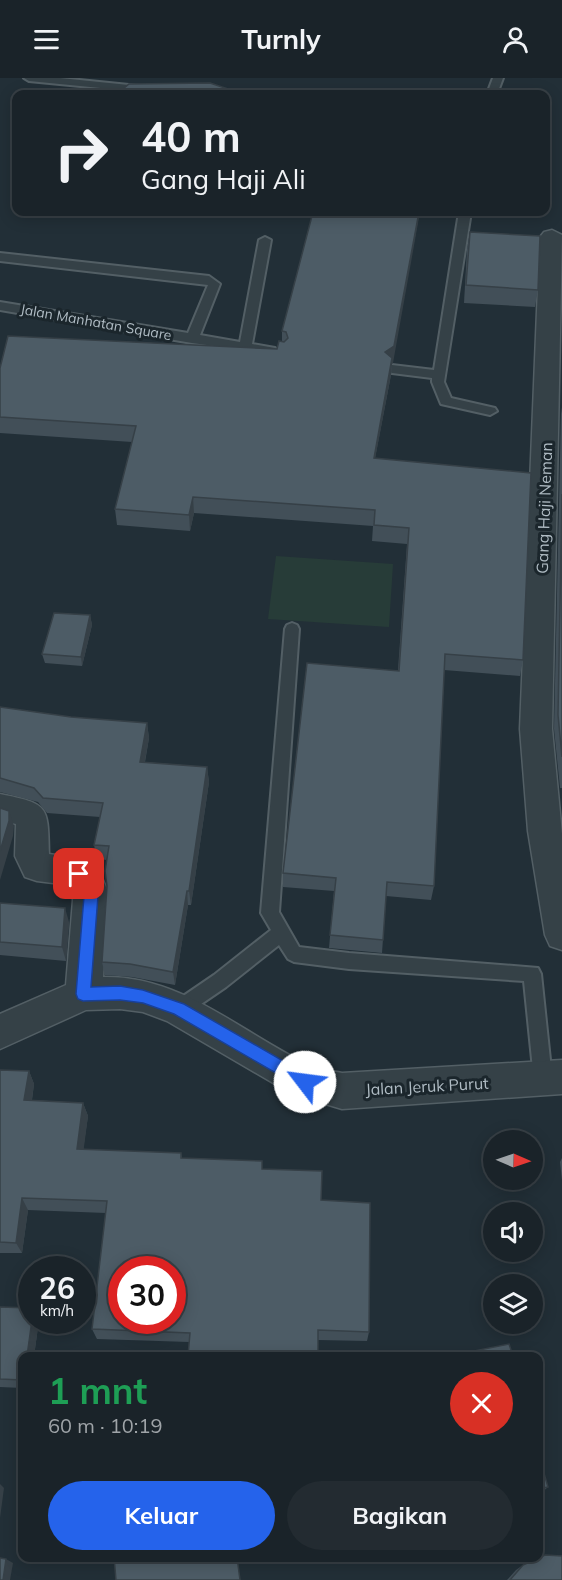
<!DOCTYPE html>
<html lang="id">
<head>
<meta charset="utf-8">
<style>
	:root { --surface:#1a2329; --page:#232b31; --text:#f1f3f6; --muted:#9fa4a8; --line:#384046; --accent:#2563eb }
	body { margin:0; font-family:Mulish,sans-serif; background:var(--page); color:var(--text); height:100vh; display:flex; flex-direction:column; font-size:22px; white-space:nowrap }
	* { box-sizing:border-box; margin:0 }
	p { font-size:20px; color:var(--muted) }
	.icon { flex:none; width:33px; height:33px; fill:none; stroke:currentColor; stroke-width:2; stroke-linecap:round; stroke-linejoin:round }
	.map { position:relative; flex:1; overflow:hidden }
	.drawer { position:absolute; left:18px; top:1274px; width:525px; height:210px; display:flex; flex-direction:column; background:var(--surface); border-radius:12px; box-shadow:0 3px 15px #0003,0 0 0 2px var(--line) }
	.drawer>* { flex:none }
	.banner { position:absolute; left:12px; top:12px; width:538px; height:126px; border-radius:12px; box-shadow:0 3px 15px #0003,0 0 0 2px var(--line); background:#1a2329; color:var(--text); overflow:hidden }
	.needle { width:39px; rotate:92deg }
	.buttons { position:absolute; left:483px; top:1052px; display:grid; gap:12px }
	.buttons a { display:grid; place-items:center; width:60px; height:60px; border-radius:50%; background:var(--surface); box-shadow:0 3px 15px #0003,0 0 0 2px var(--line); font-size:30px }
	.speed { position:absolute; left:18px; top:1178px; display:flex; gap:12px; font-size:30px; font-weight:700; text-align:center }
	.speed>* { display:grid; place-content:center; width:78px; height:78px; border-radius:50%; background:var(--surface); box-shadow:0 3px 15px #0003,0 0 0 2px var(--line); line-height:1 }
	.speed small { font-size:15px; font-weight:400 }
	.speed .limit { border:9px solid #d22; background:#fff; color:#111 }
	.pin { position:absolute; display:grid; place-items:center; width:51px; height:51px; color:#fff; margin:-26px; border-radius:12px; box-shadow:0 3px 9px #0006 }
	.me { position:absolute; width:66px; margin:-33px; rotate:300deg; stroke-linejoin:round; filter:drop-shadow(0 0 4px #0008) }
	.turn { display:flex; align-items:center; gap:21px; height:126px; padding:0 30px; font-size:27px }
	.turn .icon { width:78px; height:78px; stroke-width:2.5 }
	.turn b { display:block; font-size:42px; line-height:51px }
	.round { display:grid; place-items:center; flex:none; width:63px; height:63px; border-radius:32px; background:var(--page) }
	.headline { display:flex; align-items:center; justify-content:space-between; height:102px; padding:0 30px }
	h1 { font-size:36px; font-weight:700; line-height:45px; color:#1e9e55 }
	.cta { display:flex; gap:12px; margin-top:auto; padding:12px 30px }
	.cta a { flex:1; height:69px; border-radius:36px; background:var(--accent); color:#fff; font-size:24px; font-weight:700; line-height:69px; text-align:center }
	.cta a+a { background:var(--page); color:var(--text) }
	header { display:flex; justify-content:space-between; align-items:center; height:78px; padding:0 30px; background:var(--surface); font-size:27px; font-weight:700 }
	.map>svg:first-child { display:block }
	.green { fill:#273c38 }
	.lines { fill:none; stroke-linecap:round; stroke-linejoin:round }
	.lane-casing { stroke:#535f65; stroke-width:4 }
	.street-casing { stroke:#535f65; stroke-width:3 }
	.lane { fill:#354147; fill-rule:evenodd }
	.street { fill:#354147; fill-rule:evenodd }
	.wall { fill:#424f58 }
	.shaded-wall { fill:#364047 }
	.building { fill:#4d5c66; stroke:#364047; stroke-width:1.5; fill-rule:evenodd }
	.route { fill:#2563eb; stroke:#184099; stroke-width:1.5 }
	.labels { text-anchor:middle; stroke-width:6; stroke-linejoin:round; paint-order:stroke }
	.far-street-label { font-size:14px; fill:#b0bcc4; stroke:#1b262c }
	.street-label { font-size:16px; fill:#b0bcc4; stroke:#1b262c }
</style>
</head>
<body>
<header><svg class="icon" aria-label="menu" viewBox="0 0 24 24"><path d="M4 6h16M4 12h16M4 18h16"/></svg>Turnly<svg class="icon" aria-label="person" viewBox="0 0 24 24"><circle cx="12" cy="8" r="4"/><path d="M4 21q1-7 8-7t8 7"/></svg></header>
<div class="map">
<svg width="562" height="1502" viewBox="0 0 562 1502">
	<rect width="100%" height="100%" fill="#222f37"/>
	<polygon class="green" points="276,478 393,486 389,549 268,541"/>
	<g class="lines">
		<defs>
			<g id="lane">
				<polygon points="24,0 60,0 188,13 193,16 162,16 29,3"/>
				<polygon points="493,0 503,0 497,16 487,16"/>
				<polygon points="459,134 471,134 444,304 451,320 495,330 497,333 490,337 441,326 432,304 432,300 392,295 386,291 392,287 434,292"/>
				<polygon points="265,159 271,162 252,266 275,270 277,273 275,276 192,265 0,232 0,224 188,255 208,207 0,183 0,175 209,198 220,206 200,257 240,264 259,162"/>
				<polygon points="292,545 297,547 299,551 279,834 299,869 349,875 538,890 541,896 552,1001 550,1007 543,1010 536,1007 534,1001 524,903 349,891 294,884 288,881 279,867 226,909 185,937 179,939 173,937 170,931 173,925 214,897 271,852 261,835 285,551 287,547"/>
			</g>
			<g id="street">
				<polygon points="552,152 562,157 552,651 562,756 562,872 550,868 545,857 528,753 520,651 540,159 544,154"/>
				<path d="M0 716C49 726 48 727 49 776L76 780 98 791 106 809 108 822 103 899C183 897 242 956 311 988 320 992 332 993 342 995L562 982V1016L342 1031 292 1016 167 943 143 934 120 931 86 932 0 971V936L66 907 73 822 72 810 69 807 37 803 25 799 15 778 16 746 0 742Z"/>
			</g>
		</defs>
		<use href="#lane" class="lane-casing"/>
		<use href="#street" class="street-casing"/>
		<use href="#lane" class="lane"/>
		<use href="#street" class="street"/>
	</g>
	<g class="wall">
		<polygon points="164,134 189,134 170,135"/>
		<polygon points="470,154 538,212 535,229 464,225 467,172"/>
		<polygon points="282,253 393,285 392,286 391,297 375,380 523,582 520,598 444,592 434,808 431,822 386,818 382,875 329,870 334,813 283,809 283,795 398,592 407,466 372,463 373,448 194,435 190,453 117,447 115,431 132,364 0,355 0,290 277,271 282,263"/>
		<polygon points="562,329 562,710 560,710 554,651 561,336"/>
		<polygon points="90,537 92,547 82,588 45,585 42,576"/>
		<polygon points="0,629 71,639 147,645 149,660 145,684 207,689 209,704 191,827 188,827 175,907 132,899 105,897 102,884 107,808 107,782 97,781 94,767 100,739 47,735 38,724 0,714"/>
		<polygon points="0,825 69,844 66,883 0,877"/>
		<polygon points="0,992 29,993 34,1006 32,1022 83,1025 88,1038 83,1072 181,1075 182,1080 262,1083 262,1091 321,1122 369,1254 367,1263 318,1262 189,1264 97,1261 92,1251 106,1135 28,1132 22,1175 0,1175"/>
		<polygon points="562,1080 562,1102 560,1084"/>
		<polygon points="0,1229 32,1242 39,1242 34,1278 22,1278 22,1310 0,1309"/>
		<polygon points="538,1375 548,1409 540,1416 538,1417"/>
		<polygon points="523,1487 562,1502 507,1502 516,1492"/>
	</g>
	<g class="shaded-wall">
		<polygon points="419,134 420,134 393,285 392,286 391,297 372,397 385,274"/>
		<polygon points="193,419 194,435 190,453 189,437"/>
		<polygon points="90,537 92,547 82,588 81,579"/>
		<polygon points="147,645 149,660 142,699 140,684"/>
		<polygon points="207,689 209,704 191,827 189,813"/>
		<polygon points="9,733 14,748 13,758 0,802 0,773"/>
		<polygon points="187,813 188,827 175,907 173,894"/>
		<polygon points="65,830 69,844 66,883 62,869"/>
		<polygon points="29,993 34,1006 30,1035 24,1022"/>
		<polygon points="83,1025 88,1038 82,1084 77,1071"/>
		<polygon points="22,1120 28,1132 22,1175 16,1165"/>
		<polygon points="32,1242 39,1242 34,1278 27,1278"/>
		<polygon points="0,1406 4,1410 0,1440"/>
		<polygon points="6,1481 13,1485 10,1502 3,1502"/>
	</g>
	<g class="building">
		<polygon points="210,5 243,16 117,16 129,6"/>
		<polygon points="313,134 419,134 394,268 385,274 392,280 374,380 531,395 523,582 445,576 434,808 387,804 383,862 330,857 336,800 283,795 307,585 399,593 409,450 374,447 375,432 193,419 189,437 115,431 136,348 0,339 0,290 8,258 277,271 279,263 284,264 288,260 286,254 282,253"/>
		<polygon points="470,154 540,158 538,212 466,207"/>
		<polygon points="562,416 562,679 558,637"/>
		<polygon points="54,535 90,537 81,579 42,576"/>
		<polygon points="0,629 71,639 147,645 140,684 207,689 189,813 187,813 173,894 130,886 102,884 107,808 105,793 109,768 94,767 103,725 43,720 34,710 0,700"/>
		<polygon points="0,730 9,733 9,743 0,773"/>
		<polygon points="0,825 65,830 62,869 0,864"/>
		<path d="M0 992 29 993 24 1022 83 1025 77 1071 181 1075V1080L262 1083V1091L322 1093 321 1122 370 1125 369 1254 318 1252V1278H188L190 1255 92 1251 107 1123 22 1120 16 1165 0 1164ZM122 1191H172V1242H122Z"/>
		<polygon points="0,1229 32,1230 32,1242 27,1278 22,1278 22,1302 0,1301"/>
		<polygon points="509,1266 513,1278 449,1278"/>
		<polygon points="538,1375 548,1409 538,1411"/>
		<polygon points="545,1477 562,1478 562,1502 510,1502 523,1487"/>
		<polygon points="114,1479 237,1479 240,1502 116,1502"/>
		<polygon points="0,1480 6,1481 3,1502 0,1502"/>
	</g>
	<polygon class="route" points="79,790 92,798 98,818 91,909 120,908 143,912 184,926 311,999 313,1004 311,1009 305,1011 300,1009 174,936 143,925 120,922 83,923 78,921 76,916 84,818 80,805 72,796 74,792"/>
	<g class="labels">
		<g class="far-street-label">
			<text transform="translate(96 244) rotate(10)" y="5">Jalan Manhatan Square</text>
		</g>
		<g class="street-label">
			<text transform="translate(544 430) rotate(-88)" y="6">Gang Haji Neman</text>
			<text transform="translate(427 1008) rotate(-3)" y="6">Jalan Jeruk Purut</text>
		</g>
	</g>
</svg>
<div class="buttons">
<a><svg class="needle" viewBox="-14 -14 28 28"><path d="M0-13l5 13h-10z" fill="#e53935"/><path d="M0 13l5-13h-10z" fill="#9fa4a8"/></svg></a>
<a><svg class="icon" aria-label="sound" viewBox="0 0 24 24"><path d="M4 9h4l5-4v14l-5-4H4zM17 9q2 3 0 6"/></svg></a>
<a><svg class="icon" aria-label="layers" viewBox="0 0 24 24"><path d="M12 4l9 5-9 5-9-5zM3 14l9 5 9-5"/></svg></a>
</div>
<div class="speed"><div>26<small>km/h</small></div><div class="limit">30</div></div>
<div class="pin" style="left:79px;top:796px;background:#d93025"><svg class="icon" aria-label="arrive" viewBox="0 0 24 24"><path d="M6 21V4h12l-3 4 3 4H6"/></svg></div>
<svg class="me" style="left:305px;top:1004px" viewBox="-20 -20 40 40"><circle r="19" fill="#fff"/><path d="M0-13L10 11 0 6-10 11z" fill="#2563eb"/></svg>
<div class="banner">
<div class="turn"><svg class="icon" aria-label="right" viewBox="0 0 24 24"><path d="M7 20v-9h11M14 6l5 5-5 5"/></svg><div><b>40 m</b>Gang Haji Ali</div></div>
</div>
<section class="drawer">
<div class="headline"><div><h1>1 mnt</h1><p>60 m · 10:19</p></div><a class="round" style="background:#d93025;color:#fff"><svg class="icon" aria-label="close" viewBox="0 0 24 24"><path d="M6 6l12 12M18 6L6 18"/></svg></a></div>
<div class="cta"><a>Keluar</a><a>Bagikan</a></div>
</section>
</div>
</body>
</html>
